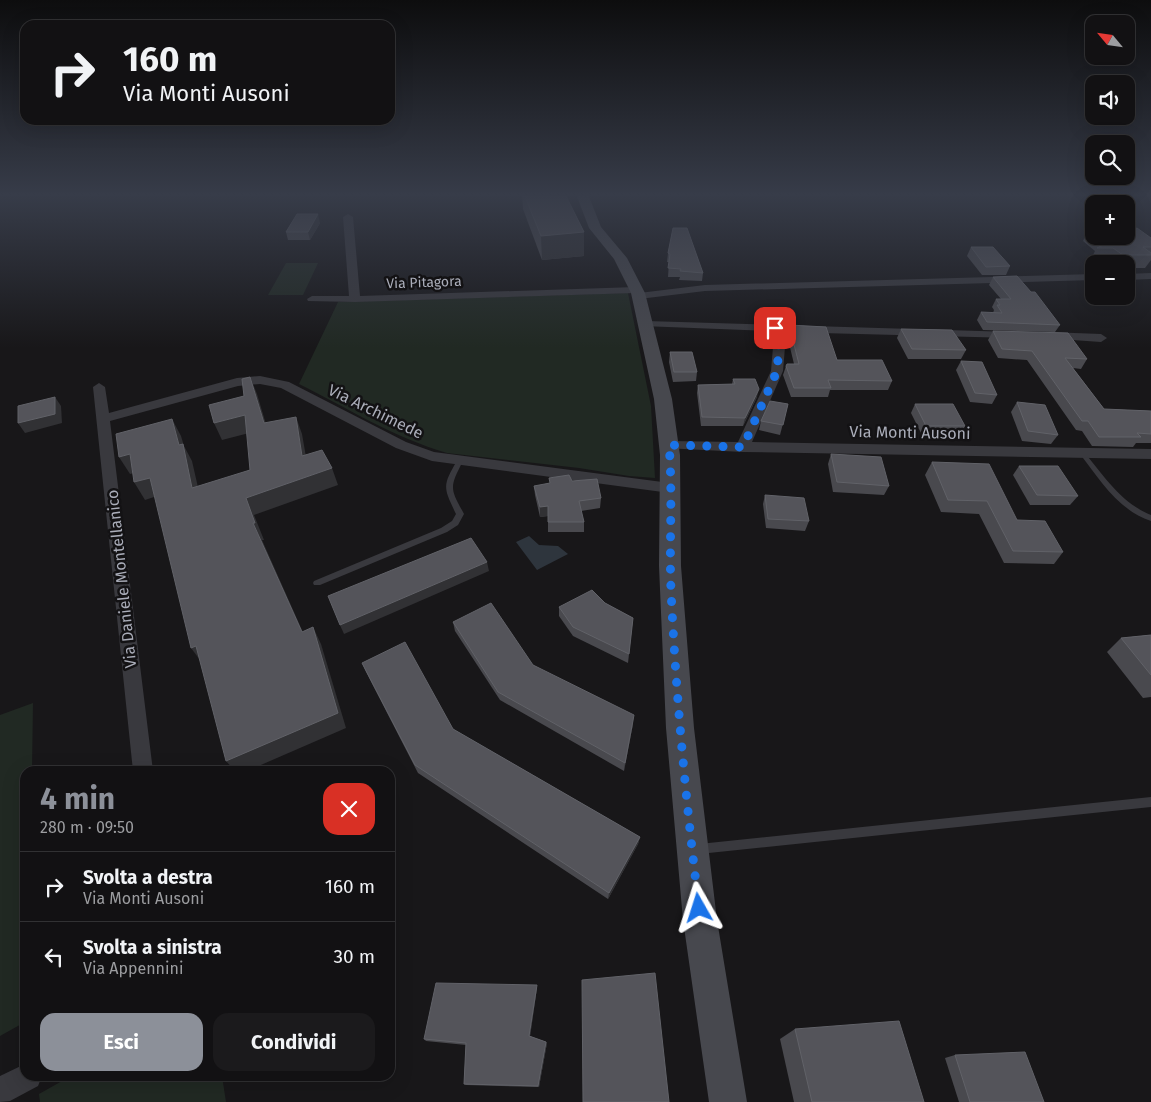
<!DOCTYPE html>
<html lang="it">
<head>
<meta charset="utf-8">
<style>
	:root { --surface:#121113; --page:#1b1a1c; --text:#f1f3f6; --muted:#9c9da0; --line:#313133; --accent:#8c9099 }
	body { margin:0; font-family:"Fira Sans",sans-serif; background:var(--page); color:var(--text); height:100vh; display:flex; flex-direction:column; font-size:19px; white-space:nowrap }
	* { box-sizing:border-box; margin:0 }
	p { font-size:16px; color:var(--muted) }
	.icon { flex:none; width:28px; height:28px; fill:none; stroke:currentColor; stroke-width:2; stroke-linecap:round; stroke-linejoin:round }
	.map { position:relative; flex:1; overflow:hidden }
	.sheet { position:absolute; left:20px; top:766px; width:375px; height:315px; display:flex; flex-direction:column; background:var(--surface); border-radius:15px; box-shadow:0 5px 20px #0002,0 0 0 1px var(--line) }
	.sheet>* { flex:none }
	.guide { position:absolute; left:20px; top:20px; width:375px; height:105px; border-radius:15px; box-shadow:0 5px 20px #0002,0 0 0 1px var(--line); background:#121113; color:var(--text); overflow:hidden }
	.needle { width:32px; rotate:299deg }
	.fabs { position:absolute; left:1085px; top:15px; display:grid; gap:10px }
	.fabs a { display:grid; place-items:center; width:50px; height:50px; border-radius:10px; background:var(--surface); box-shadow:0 5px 20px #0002,0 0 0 1px var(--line); font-size:25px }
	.pin { position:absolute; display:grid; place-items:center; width:42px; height:42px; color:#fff; margin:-21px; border-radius:10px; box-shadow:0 2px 8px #0006 }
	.me { position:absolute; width:55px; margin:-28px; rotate:354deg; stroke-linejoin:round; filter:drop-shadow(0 0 4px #0008) }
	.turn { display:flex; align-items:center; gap:18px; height:105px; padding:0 20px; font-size:22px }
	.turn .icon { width:65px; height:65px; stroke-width:2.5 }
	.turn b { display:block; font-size:35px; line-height:42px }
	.round { display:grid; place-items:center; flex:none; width:52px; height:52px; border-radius:15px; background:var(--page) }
	.overview { display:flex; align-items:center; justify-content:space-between; height:85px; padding:0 20px }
	h1 { font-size:30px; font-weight:700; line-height:38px; color:var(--accent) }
	.primary-button { display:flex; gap:10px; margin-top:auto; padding:10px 20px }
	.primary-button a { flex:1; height:58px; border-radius:15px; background:var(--accent); color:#fff; font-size:20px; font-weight:700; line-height:58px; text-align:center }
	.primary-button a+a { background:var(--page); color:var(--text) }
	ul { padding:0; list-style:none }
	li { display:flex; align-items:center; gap:15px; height:70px; padding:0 20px; border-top:1px solid var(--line) }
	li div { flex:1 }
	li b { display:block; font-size:19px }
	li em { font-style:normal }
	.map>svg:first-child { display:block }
	.green { fill:#212923 }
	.water { fill:#2e353d }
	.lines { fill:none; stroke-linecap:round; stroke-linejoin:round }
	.lane { fill:#39393e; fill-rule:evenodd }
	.street { fill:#39393e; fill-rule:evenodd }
	.secondary { fill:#47484e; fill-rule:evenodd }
	.wall { fill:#49494e }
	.shaded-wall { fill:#313134 }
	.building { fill:#54545a; stroke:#616268 }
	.route { stroke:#1a73e8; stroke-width:9; stroke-dasharray:0 16.2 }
	.labels { text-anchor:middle; stroke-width:5; stroke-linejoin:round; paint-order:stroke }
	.far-street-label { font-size:14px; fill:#aaadb9; stroke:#131214 }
	.street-label { font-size:16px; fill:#aaadb9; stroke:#131214 }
</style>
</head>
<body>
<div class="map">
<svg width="1151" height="1102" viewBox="0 0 1151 1102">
	<rect width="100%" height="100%" fill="#181719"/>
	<g class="green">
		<polygon points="286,263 318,263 303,295 268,295"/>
		<path d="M628 293 651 406 655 478 629 476 579 468 447 453C395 438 347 408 299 384L338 302Z"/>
		<polygon points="33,703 32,771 25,771 25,1022 0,1036 0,715"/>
		<polygon points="71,1076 222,1076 226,1102 40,1102 39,1094"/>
	</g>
	<polygon class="water" points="529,536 539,545 558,546 568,554 537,570 516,542"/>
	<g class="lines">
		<g class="lane">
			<path d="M1082 451 1084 452C1104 476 1121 503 1151 515V521C1118 510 1100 480 1080 454L1079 453 1080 452Z"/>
			<path d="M458 459H462L463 461C449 488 450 488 464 514L458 525 447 532 320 585H314L313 583 314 581 441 528 452 521 456 514C443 487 442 486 458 459Z"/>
			<polygon points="1151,797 1151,807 699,854 695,853 694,849 695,845 699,844"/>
		</g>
		<g class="street">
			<polygon points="348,214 353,217 360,296 636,287 641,290 636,293 355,302 308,301 307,299 312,296 349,296 343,217"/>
			<polygon points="1151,273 1151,279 1126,280 1126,274"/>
			<polygon points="1094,274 1094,280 705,291 639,299 634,296 639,293 705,285"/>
			<polygon points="646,321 1013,332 1019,335 1013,338 782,332 785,347 783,371 752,442 1151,449 1151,459 743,452 664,448 662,445 664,442 669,441 738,442 771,371 773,347 770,331 642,326 640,324"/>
			<polygon points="1048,332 1101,334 1107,338 1101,342 1044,338 1042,336"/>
			<polygon points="260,376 289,382 406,442 434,452 670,483 675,484 677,488 675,492 670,493 432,461 396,448 281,388 260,384 238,386 110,421 153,771 133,771 93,387 99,383 105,387 109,413 237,378"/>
			<polygon points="25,1064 25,1076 42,1076 38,1086 10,1101 0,1102 0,1076"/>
		</g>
		<polygon class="secondary" points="576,194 588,194 601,227 627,258 645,293 672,399 680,455 681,566 694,728 717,920 747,1102 709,1102 683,920 666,728 659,566 660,455 654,399 631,293 614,259 589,228"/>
	</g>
	<g class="wall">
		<polygon points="522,194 565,194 584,232 584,256 542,260 523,209"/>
		<polygon points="320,223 310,240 288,240 286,232"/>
		<polygon points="673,228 703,273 702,281 679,280 680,277 668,277 669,262 667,262 668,253"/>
		<polygon points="1089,228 1094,228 1094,236 1126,236 1151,238 1151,260 1145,268 1126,268 1126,264 1110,264 1106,260 1090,261 1095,251 1083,241"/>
		<polygon points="971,247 1010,266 1006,275 982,275 967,256"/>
		<polygon points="993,277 1060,325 1055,332 983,330 977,320 981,312 993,313 994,310 992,307 996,299 1001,299 989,285"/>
		<polygon points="789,325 837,360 892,381 888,390 830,390 828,397 791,397 783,375 786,366 794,364 787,335"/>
		<polygon points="901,329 966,350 961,359 908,359 897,338"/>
		<polygon points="993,331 1087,359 1081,369 1073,368 1104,409 1151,411 1151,443 1136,443 1133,447 1092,446 1082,431 1076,430 1027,360 998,358 988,340"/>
		<polygon points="670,352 697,372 696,381 673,382 669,362"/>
		<polygon points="961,361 997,395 992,404 970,402 956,370"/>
		<polygon points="733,379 757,397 743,426 701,426 697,393 698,385 732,384"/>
		<polygon points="1017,402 1058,435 1051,444 1022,441 1011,412"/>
		<polygon points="788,404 780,435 759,430 761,421"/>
		<polygon points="915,404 965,426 960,436 922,435 911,413"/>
		<polygon points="831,454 889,486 884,495 833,492 828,464"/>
		<polygon points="932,462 1017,520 1063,552 1054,564 1004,563 979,514 941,512 925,475"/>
		<polygon points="1019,466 1078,496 1070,505 1030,505 1013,475"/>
		<polygon points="572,481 601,498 600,508 581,511 584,522 584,532 548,532 548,516 540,517 535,495 534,486"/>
		<polygon points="765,495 809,521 805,531 766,528 763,504"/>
		<polygon points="605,603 633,618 628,663 573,636 559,616 559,607"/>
		<polygon points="453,622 533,665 633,724 624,771 500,700 455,631"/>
		<polygon points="1151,635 1151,697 1143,698 1107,652 1121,638"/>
		<polygon points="362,663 453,729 640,837 638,844 608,899 418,773 366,672"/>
		<polygon points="537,988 530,1036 546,1042 547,1043 539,1087 466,1085 464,1084 466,1045 426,1041 424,1039"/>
		<polygon points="795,1029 924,1102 794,1102 780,1039"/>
		<polygon points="955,1055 1044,1102 959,1102 945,1058"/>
	</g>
	<g class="shaded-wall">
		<polygon points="318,214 320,223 310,240 308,232"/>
		<polygon points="584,232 584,256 542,260 541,236"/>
		<polygon points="250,377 257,394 271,441 264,423"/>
		<polygon points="759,389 757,397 743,426 745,418"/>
		<polygon points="55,397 61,406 62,423 25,433 18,423"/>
		<polygon points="245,415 253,432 222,440 214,423"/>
		<polygon points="296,417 302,434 309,474 302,456"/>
		<polygon points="172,419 181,436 184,446 192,461 202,505 192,488 179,445"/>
		<polygon points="130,454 141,471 130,474 119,457"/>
		<polygon points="332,468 338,485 254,515 264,540 262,540 310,648 302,632 253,523 246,498"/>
		<polygon points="150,478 160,495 145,500 134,482"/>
		<polygon points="548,506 548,516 540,517 540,507"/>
		<polygon points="487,562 489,571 344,634 340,625"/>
		<polygon points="313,627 321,644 346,728 247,771 235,771 226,761"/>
		<polygon points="196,646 203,664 191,648"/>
		<polygon points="634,715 633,724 624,771 625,763"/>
		<polygon points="388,768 396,783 390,829 390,771 388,771"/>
		<polygon points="640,837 638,844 608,899 609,893"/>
		<polygon points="537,985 537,988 530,1037 529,1036"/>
		<polygon points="546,1042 547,1043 539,1087 538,1086"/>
	</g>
	<g class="building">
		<polygon points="524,194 565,194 584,232 541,236"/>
		<polygon points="297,214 318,214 308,232 286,232"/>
		<polygon points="673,228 687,228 703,273 680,271 681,269 668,268 670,254 668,253"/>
		<polygon points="1089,228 1094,228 1094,232"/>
		<polygon points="1137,228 1151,238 1151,247 1143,247 1151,253 1151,255 1123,255 1113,248 1097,248 1107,243 1099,236 1126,236 1126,233"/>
		<polygon points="971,247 993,247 1010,266 986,267"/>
		<polygon points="1017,276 1031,292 1035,292 1060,325 987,322 981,312 1002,313 997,305 1000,305 996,299 1011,299 993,277"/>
		<polygon points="789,325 826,327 837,360 882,360 892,381 828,380 831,388 794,388 786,366 787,364 799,364"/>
		<polygon points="901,329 952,330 966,350 912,349"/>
		<polygon points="993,331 1068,333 1087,359 1065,358 1104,409 1151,411 1151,434 1137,433 1141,437 1099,437 1088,421 1082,421 1032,351 1002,349"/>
		<polygon points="670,352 692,352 697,372 674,372"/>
		<polygon points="961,361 982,362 997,395 975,393"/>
		<polygon points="250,377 264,423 296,417 302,456 322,450 332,468 246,498 255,523 253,523 302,632 313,627 338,713 226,761 196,646 191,648 150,478 134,482 130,454 119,457 116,434 172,419 179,445 183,444 192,488 250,470 245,415 214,423 209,405 244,396 242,379"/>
		<polygon points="733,379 755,379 759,389 745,418 702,417 698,385 735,384"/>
		<polygon points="55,397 55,414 18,423 18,406"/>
		<polygon points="770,401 788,404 783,425 761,421"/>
		<polygon points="1017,402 1045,405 1058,435 1028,431"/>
		<polygon points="915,404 953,404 965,426 926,426"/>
		<polygon points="831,454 881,457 889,486 837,482"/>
		<polygon points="932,462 989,464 1017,520 1045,521 1063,552 1013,551 987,501 948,500"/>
		<polygon points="1019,466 1058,466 1078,496 1037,495"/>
		<polygon points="569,475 572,481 597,479 601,498 579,501 584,522 548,522 548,506 540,507 534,486 550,483 549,478"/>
		<polygon points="765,495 804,498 809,521 768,519"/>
		<polygon points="471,538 487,562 340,625 328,596"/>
		<polygon points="592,590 605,603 633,618 629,654 573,627 559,607"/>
		<polygon points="491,603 533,665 634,715 625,763 498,692 453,622"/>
		<polygon points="1151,635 1151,675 1121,638"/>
		<polygon points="405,642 453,729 640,837 609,893 415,765 362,663"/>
		<polygon points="288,767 388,768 388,771 287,771"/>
		<polygon points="655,973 669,1102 583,1102 582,980"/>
		<polygon points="436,983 537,985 529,1036 546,1042 538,1086 464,1084 466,1043 424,1039"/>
		<polygon points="899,1021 924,1102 812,1102 795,1029"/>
		<polygon points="1025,1052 1044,1102 970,1102 955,1055"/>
	</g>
	<linearGradient id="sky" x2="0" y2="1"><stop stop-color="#0d0d0e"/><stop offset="0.56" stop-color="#373c49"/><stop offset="1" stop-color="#373c49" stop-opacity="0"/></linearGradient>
	<rect width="1151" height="348" fill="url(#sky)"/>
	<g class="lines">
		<path class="route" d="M699 908C686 802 676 696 671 590 669 542 673 493 669 445L743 447 777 371 779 347 775 328"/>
	</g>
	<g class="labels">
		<g class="far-street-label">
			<text transform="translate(424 282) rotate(-2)" y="5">Via Pitagora</text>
		</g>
		<g class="street-label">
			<text transform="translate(376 411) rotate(26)" y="6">Via Archimede</text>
			<text transform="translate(910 432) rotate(1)" y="6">Via Monti Ausoni</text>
			<text transform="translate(121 579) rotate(-96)" y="6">Via Daniele Montellanico</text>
		</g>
	</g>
</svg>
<div class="fabs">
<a><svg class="needle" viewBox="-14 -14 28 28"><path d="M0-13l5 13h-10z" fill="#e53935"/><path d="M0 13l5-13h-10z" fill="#9c9da0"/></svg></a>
<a><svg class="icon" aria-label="sound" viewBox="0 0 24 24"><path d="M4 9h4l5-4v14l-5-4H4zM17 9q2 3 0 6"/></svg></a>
<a><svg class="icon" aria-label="search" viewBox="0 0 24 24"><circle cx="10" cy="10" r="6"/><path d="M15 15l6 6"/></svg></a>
<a>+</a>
<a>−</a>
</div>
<div class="pin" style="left:775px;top:328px;background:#d93025"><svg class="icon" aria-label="arrive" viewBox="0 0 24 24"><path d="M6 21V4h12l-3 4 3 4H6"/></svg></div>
<svg class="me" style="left:699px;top:908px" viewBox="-20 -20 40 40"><path d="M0-17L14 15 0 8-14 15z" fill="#1a73e8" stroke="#fff" stroke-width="4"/></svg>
<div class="guide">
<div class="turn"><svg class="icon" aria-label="right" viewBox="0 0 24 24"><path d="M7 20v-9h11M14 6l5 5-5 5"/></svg><div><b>160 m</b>Via Monti Ausoni</div></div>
</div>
<section class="sheet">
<div class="overview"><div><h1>4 min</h1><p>280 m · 09:50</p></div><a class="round" style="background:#d93025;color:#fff"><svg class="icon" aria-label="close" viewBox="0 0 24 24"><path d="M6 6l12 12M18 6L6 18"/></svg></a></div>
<ul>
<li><svg class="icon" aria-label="right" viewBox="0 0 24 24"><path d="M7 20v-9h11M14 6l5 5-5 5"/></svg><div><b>Svolta a destra</b><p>Via Monti Ausoni</p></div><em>160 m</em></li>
<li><svg class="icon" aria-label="left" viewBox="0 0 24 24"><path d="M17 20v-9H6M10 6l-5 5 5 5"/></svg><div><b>Svolta a sinistra</b><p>Via Appennini</p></div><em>30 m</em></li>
</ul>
<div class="primary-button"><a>Esci</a><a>Condividi</a></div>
</section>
</div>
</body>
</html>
